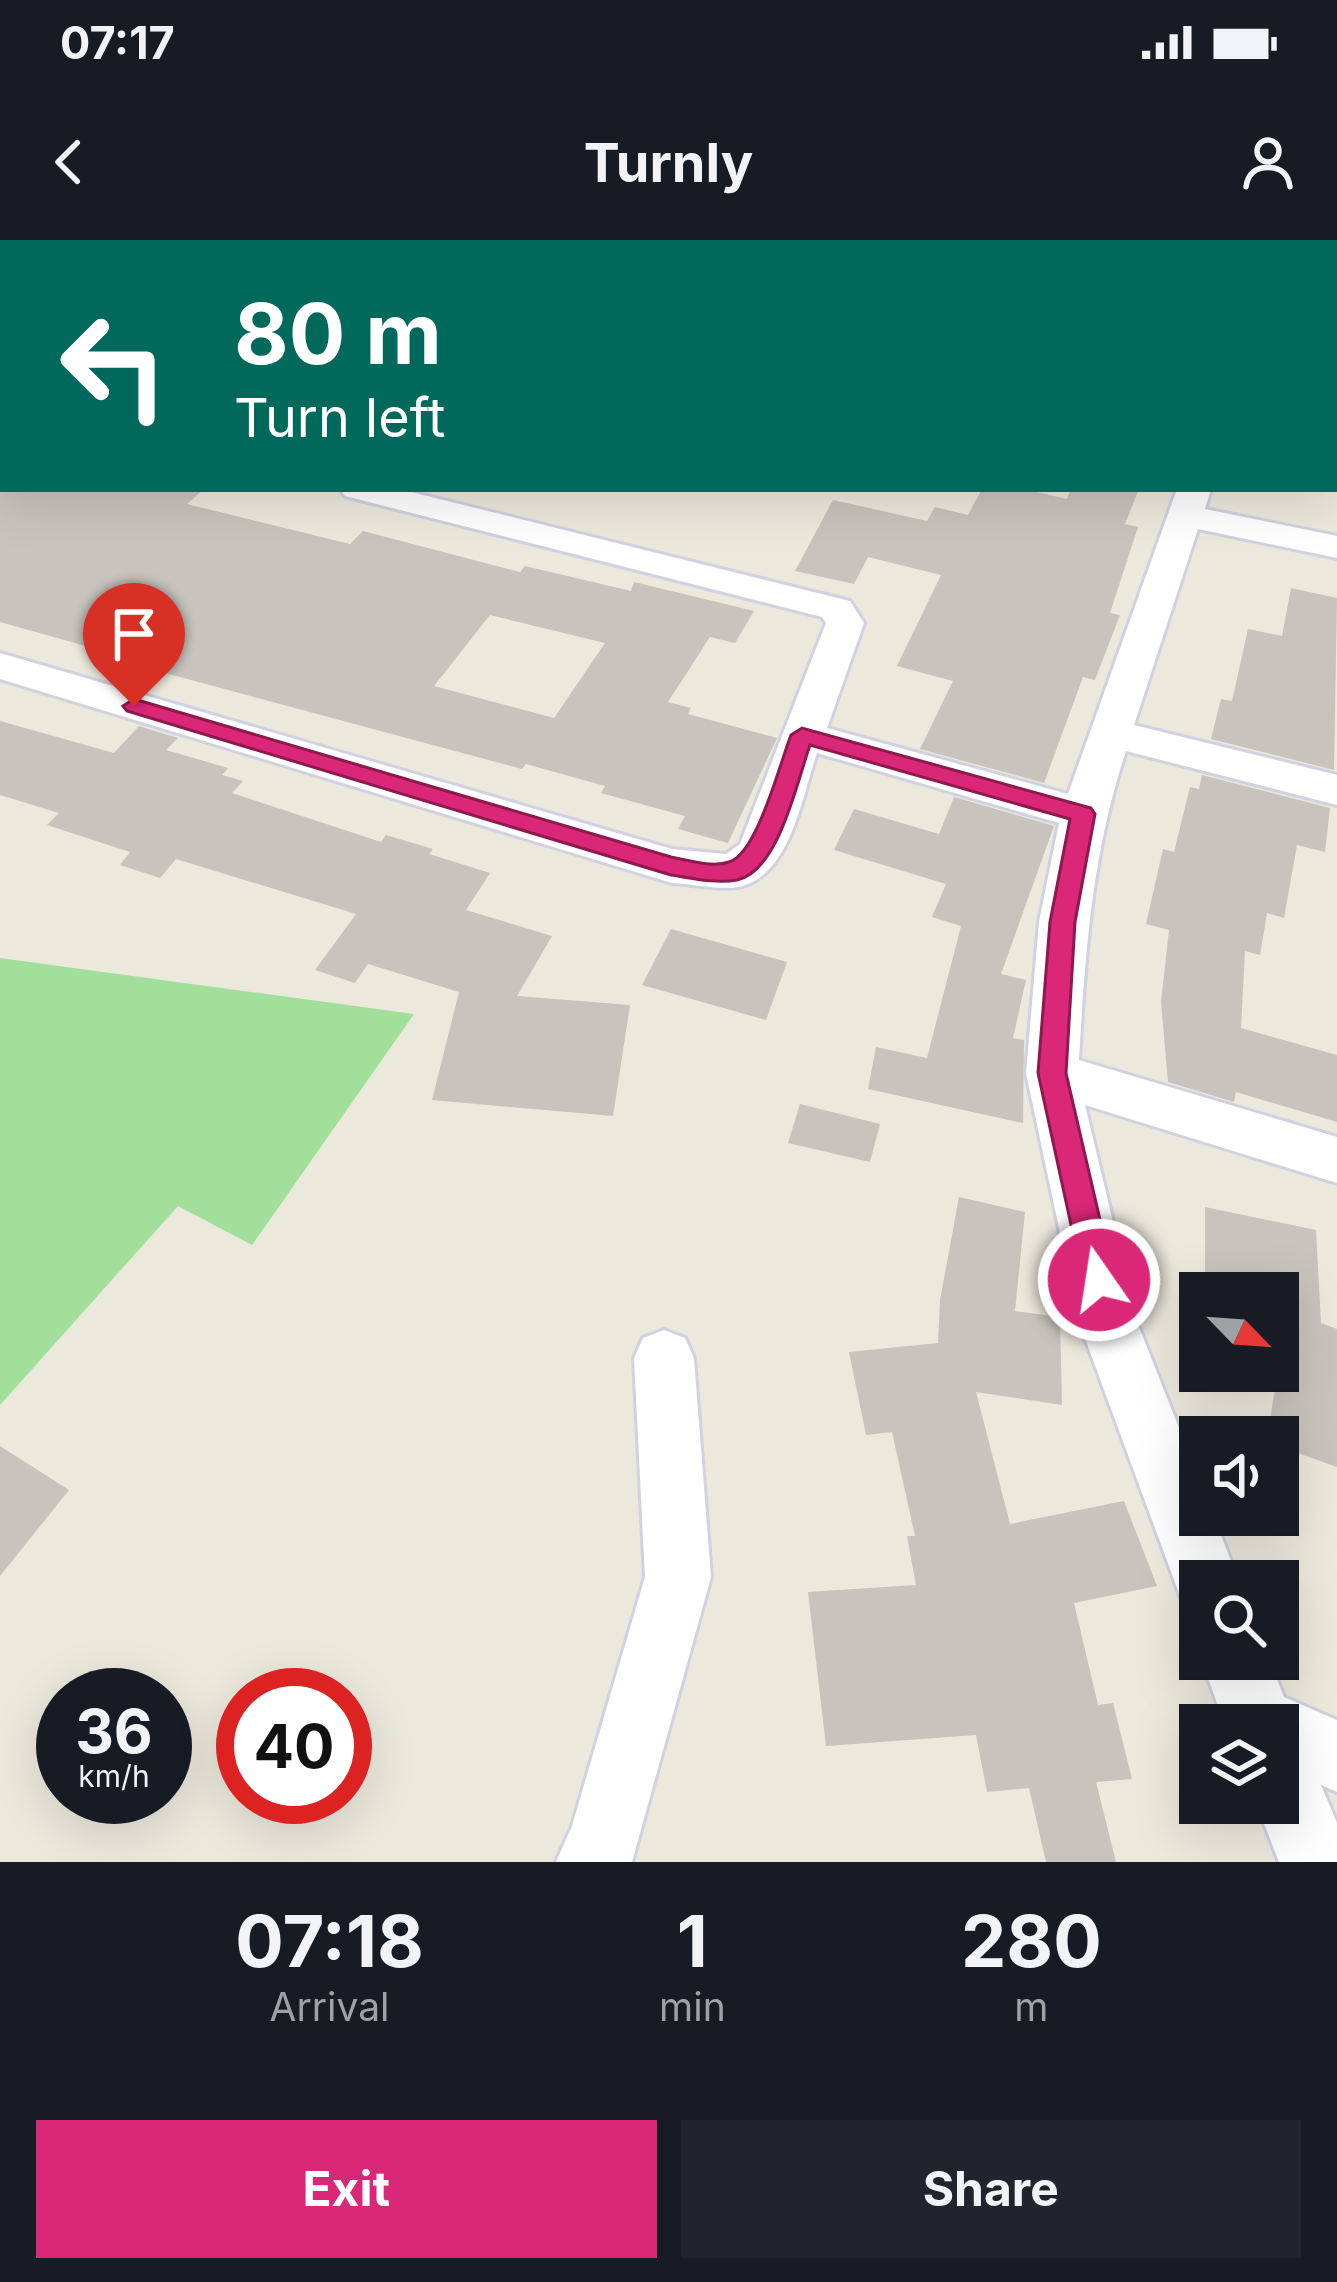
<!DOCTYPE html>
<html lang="en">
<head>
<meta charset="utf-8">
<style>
	:root { --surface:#171b24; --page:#20242c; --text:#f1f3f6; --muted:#9ea1a6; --accent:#db2777 }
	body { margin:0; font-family:Inter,sans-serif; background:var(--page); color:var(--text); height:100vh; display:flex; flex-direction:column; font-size:45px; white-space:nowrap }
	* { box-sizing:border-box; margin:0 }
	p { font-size:39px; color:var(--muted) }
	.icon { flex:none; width:66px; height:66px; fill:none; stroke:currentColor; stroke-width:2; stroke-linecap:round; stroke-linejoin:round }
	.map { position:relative; height:1622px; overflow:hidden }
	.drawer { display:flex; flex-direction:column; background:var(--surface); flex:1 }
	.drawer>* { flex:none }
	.hud { position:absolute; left:0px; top:0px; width:1338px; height:252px; box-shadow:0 12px 48px #0002; background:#00695c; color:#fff; overflow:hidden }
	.needle { width:78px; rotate:115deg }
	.buttons { position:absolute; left:1179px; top:1032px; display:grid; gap:24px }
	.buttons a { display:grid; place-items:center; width:120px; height:120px; border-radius:0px; background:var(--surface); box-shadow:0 12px 48px #0002; font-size:60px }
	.speed { position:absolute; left:36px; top:1428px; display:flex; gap:24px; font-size:60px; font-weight:700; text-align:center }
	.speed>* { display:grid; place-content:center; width:156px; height:156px; border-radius:50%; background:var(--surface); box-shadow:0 12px 48px #0002; line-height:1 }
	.speed small { font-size:30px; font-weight:400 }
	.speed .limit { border:18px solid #d22; background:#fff; color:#111 }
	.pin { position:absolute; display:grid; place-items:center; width:102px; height:102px; color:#fff; margin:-123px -51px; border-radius:50% 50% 50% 0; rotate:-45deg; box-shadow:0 0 12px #0007 }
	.pin .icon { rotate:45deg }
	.me { position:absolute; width:132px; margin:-66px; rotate:347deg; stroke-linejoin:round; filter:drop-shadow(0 0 9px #0008) }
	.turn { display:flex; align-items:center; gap:42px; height:252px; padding:0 36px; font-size:54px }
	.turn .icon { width:156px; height:156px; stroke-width:2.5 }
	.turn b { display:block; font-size:84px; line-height:102px }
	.eta { display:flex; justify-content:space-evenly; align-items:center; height:204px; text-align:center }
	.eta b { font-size:72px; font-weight:700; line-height:84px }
	.action { display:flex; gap:24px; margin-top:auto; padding:24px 36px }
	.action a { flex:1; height:138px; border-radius:0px; background:var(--accent); color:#fff; font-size:48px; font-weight:700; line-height:138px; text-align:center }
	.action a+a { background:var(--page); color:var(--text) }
	.status { display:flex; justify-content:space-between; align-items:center; height:84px; padding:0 60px; background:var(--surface); direction:ltr }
	.status svg { height:33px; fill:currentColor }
	header { display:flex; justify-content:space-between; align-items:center; height:156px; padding:0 36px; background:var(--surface); font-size:54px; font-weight:700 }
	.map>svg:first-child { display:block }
	.green { fill:#a2df9b }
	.building { fill:#c6c4bc; fill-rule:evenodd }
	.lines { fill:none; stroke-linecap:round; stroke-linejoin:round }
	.minor-casing { stroke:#d2d1e1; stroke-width:6 }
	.minor { fill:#fff; fill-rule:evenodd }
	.route { fill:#db2777; stroke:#8e194d; stroke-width:3 }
</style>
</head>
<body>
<div class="status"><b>07:17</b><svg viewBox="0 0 49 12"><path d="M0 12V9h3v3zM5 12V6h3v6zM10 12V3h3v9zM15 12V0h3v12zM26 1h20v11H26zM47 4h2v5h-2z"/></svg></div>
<header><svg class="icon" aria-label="back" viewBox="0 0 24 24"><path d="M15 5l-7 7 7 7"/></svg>Turnly<svg class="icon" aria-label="person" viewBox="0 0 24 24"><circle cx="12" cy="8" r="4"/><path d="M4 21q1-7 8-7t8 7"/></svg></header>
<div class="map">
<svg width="1337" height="1622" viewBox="0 0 1337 1622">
	<rect width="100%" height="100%" fill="#ebe8dc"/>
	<polygon class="green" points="0,718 414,774 252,1005 178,966 0,1165"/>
	<g class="building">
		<path d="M0 249H204L187 264 350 304 363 291 520 332 525 326 631 351 634 342 754 371 735 403 710 397 668 462 691 468 688 474 777 498 728 603 678 589 685 576 601 553 605 546 526 524 522 529 102 416 107 412 0 382ZM490 375 605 403 554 478 434 446Z"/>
		<polygon points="982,249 1024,249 1067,259 1071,249 1139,249 1125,284 1138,287 1110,373 1120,375 1095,440 1083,437 1044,543 920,509 953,441 897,426 941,335 868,317 854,344 795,331 833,260 927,281 935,267 968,275"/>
		<polygon points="1291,348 1337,358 1334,530 1211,499 1221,459 1232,461 1248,389 1282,396"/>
		<polygon points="0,481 114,513 139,486 178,498 166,510 228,528 222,535 243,541 232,553 381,602 386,595 433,609 429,614 490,633 466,670 552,696 517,756 630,765 613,876 432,860 459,752 368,724 355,743 315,730 356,674 176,619 160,638 120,625 130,612 47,585 59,573 0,555"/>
		<polygon points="1202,535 1330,568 1325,612 1297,605 1284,678 1267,673 1260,715 1245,711 1241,788 1337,815 1337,882 1236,852 1234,862 1168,842 1161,762 1169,690 1146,684 1163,609 1174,612 1190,547 1199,549"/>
		<polygon points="954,557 1054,586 1001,734 1026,740 1013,798 1024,800 1023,883 868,849 876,807 927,818 961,686 932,677 946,644 834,610 854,569 939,594"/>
		<polygon points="671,689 787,722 766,780 642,745"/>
		<polygon points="800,864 880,884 870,922 788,903"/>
		<polygon points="959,957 1025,972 1015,1071 1060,1077 1062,1165 976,1152 1010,1284 1124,1261 1157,1346 1074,1363 1098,1465 1113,1463 1132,1539 1096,1542 1116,1622 1046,1622 1029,1548 987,1552 976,1495 826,1506 808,1352 916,1345 907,1296 915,1296 892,1192 866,1195 849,1112 938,1103 940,1060"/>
		<polygon points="1205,967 1316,990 1321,1083 1337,1089 1337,1227 1278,1206 1278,1197 1267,1197 1278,1131 1278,1053 1214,1053 1217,1036 1205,1034"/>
		<polygon points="0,1206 69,1250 0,1336"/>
	</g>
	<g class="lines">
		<defs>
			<g id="minor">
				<polygon points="137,0 167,0 135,3"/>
				<polygon points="1160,0 1188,0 1189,3 1161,3"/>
				<polygon points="3,98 3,117 0,118 0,99"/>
				<rect x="1335" y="119" width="2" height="18"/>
				<rect x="0" y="151" width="3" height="20"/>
				<path d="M340 249H399L850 361 864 383 827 488 1068 554 1177 249H1211L1205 269 1337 296V318L1198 289 1134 485 1337 535V565L1126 511C1092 613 1085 714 1079 820L1337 897V943L1085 865 1137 1082 1200 1241V1275H1213L1239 1341H1200V1372L1183 1364 1079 1082 1026 833 1039 682 1059 583 817 513C802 555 791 637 738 647 718 650 693 644 672 643L0 439V413L672 609 726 614 740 604 826 383 822 377 345 256Z"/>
				<polygon points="664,1090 685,1098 694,1118 711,1337 632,1622 556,1622 572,1586 645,1337 634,1118 643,1098"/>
				<polygon points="1201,1419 1269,1419 1284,1457 1337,1480 1337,1552 1321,1545 1337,1583 1337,1622 1279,1622 1256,1563 1278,1563 1278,1485 1225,1485"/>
			</g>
		</defs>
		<use href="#minor" class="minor-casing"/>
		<use href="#minor" class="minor"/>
	</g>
	<path class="route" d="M134 459 671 617C688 620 712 628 729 622 757 614 780 523 791 495L802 488 1091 568 1095 574 1075 682 1066 833 1114 1040 1110 1050 1099 1054 1088 1050 1083 1040 1038 833 1050 682 1070 579 810 505C797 541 779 631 737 640 716 644 692 638 671 635L127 471 123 466Z"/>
</svg>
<div class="buttons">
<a><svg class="needle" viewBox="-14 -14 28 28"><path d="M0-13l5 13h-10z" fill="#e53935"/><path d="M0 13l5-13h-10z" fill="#9ea1a6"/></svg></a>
<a><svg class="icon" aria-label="sound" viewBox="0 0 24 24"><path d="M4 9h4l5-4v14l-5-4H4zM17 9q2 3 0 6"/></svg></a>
<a><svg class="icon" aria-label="search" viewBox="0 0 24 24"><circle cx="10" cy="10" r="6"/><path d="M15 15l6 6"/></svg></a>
<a><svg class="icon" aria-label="layers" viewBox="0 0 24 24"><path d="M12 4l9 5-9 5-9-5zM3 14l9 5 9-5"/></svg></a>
</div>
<div class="speed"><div>36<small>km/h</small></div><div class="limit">40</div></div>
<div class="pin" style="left:134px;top:466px;background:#d93025"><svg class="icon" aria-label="arrive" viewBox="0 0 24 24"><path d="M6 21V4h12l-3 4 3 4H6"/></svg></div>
<svg class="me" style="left:1099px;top:1040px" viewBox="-20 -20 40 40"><circle r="17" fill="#db2777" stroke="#fff" stroke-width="3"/><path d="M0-11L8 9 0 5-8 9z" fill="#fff"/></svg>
<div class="hud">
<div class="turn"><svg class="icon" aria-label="left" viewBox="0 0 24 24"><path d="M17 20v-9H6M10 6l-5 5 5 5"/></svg><div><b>80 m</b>Turn left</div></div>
</div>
</div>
<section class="drawer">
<div class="eta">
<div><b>07:18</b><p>Arrival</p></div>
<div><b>1</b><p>min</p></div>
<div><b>280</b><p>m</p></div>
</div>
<div class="action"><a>Exit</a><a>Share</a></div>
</section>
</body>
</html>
